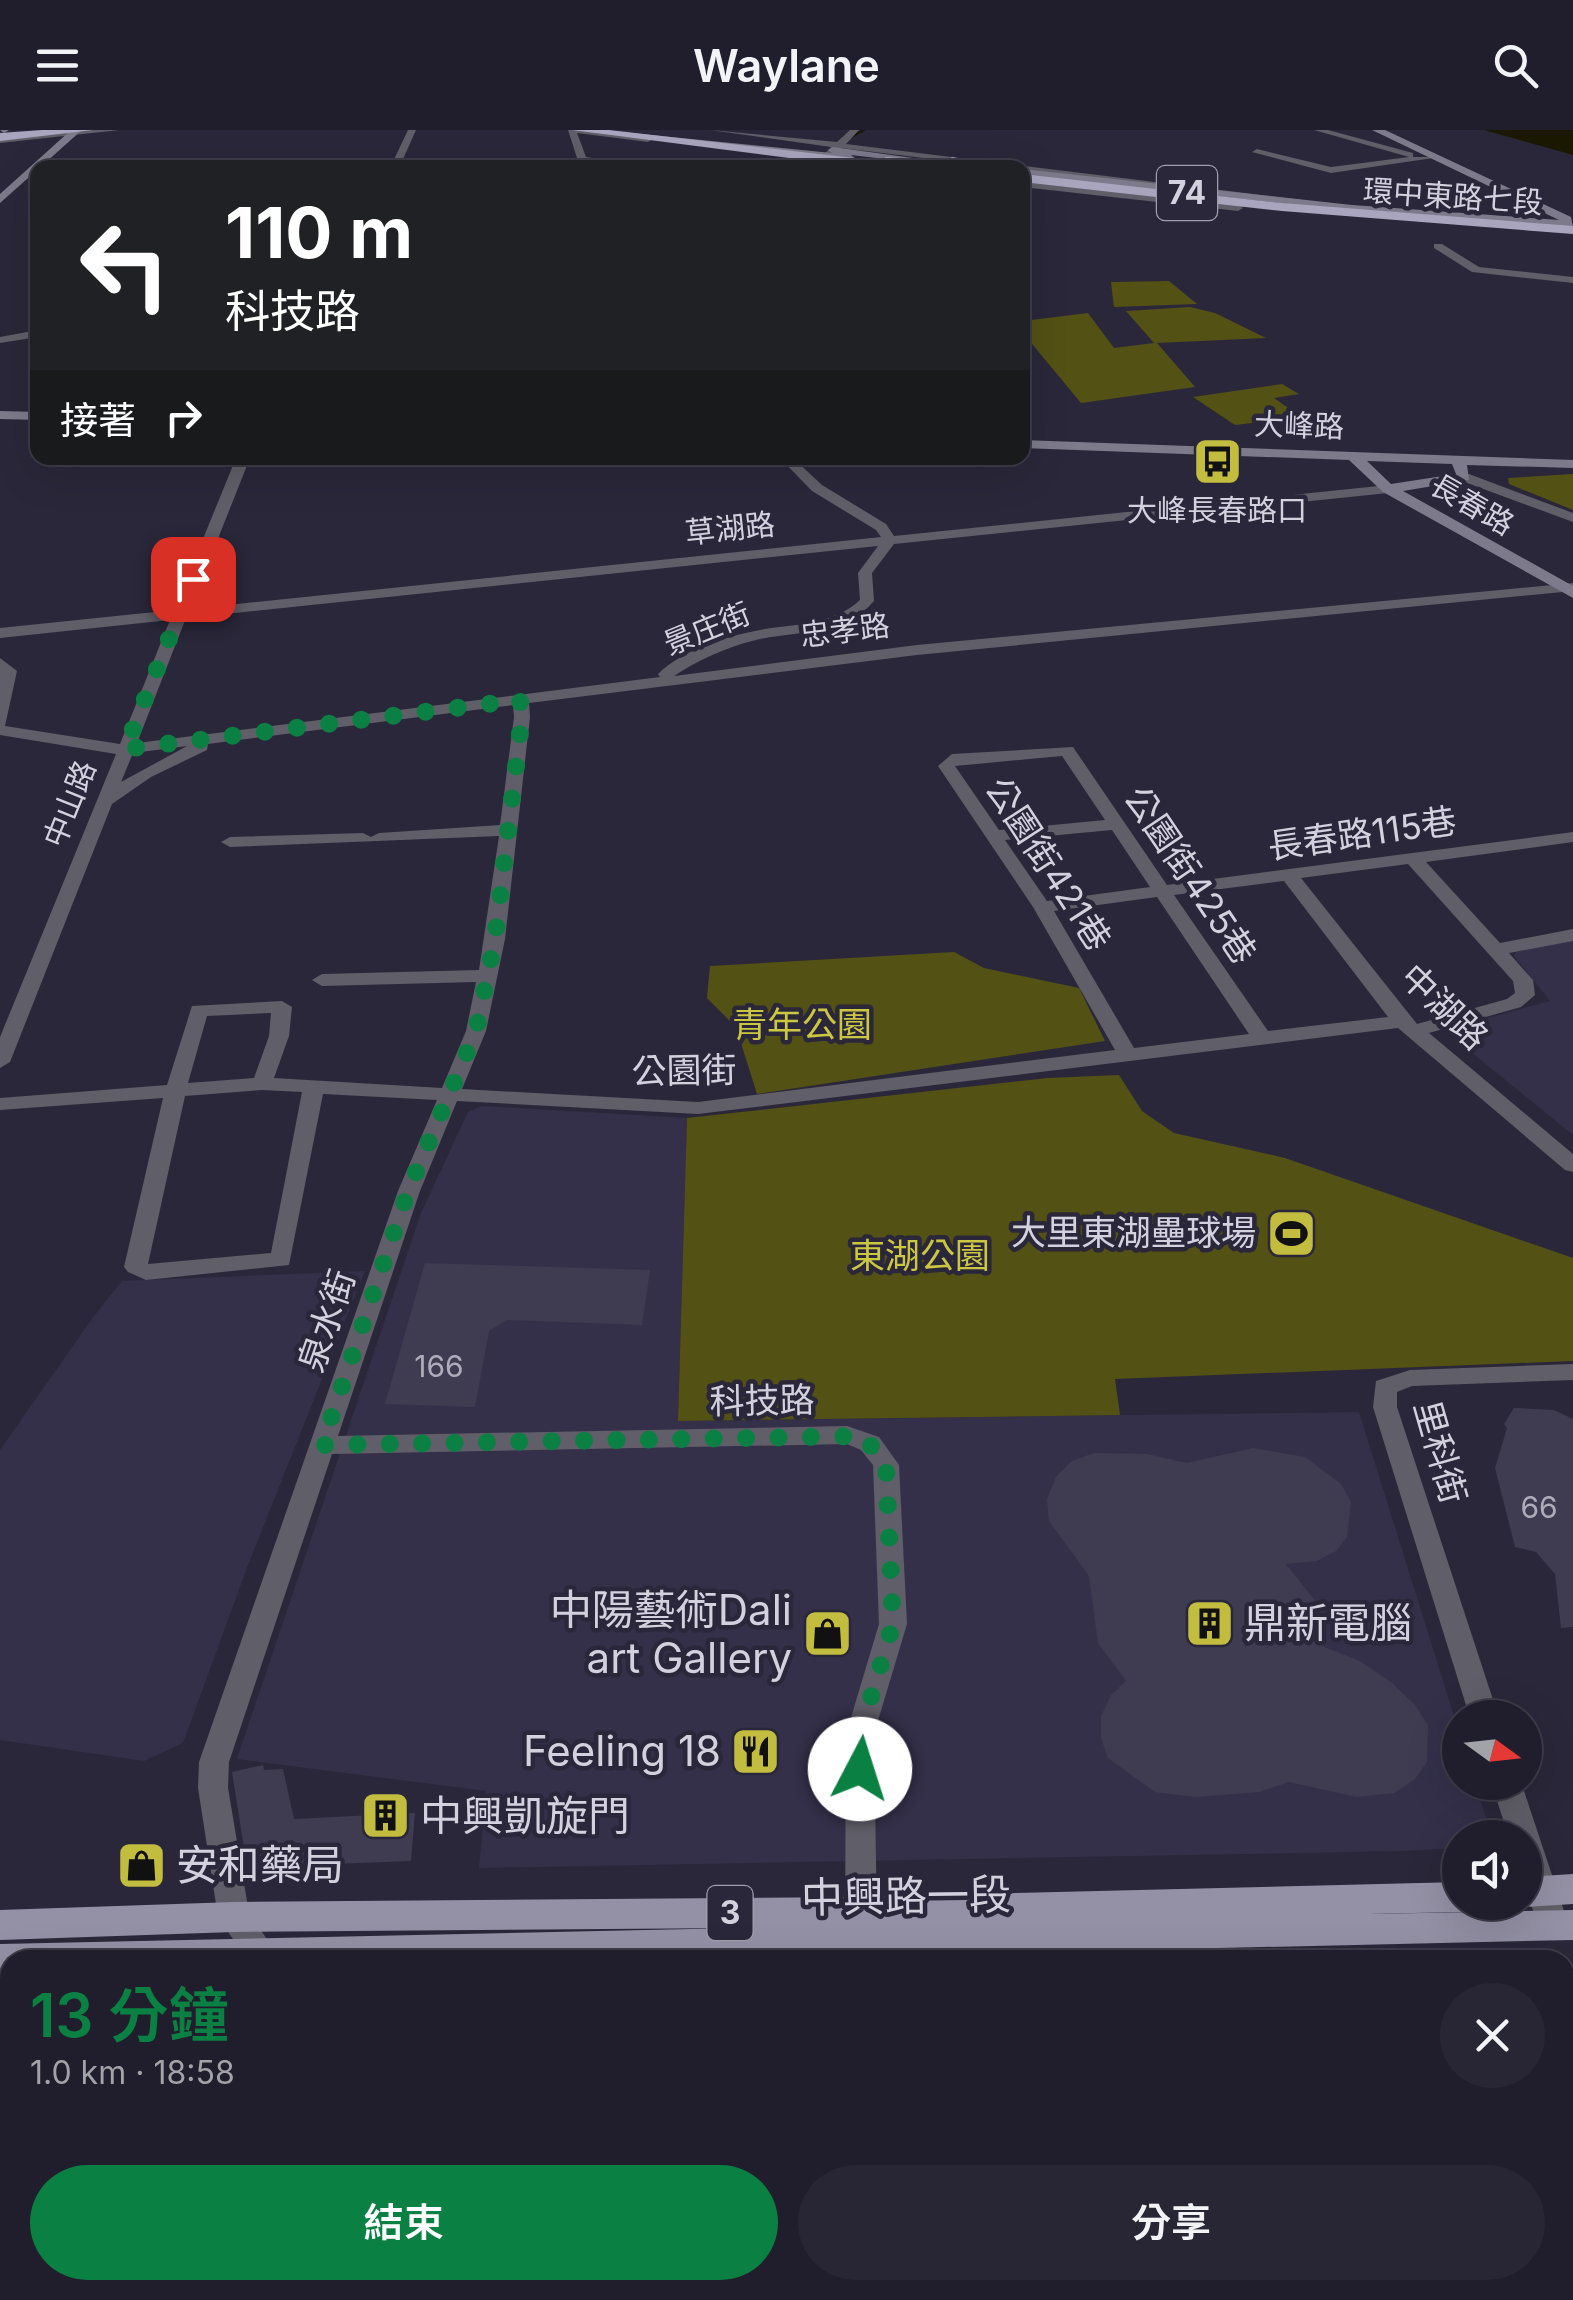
<!DOCTYPE html>
<html lang="zh-TW">
<head>
<meta charset="utf-8">
<style>
	:root { --surface:#201d2c; --page:#282634; --text:#f1f3f6; --muted:#a2a2a9; --line:#3d3b48; --accent:#0b8043 }
	body { margin:0; font-family:Inter,"Noto Sans TC",sans-serif; background:var(--page); color:var(--text); height:100vh; display:flex; flex-direction:column; font-size:38px; white-space:nowrap }
	* { box-sizing:border-box; margin:0 }
	p { font-size:32px; color:var(--muted) }
	.icon { flex:none; width:55px; height:55px; fill:none; stroke:currentColor; stroke-width:2; stroke-linecap:round; stroke-linejoin:round }
	.map { position:relative; flex:1; overflow:hidden }
	.panel { position:absolute; left:0px; top:1820px; width:1575px; height:350px; display:flex; flex-direction:column; background:var(--surface); border-radius:30px 30px 0 0; box-shadow:0 10px 40px #0002,0 0 0 2px var(--line) }
	.panel>* { flex:none }
	.hud { position:absolute; left:30px; top:30px; width:1000px; height:305px; border-radius:20px; box-shadow:0 10px 40px #0002,0 0 0 2px var(--line); background:#202124; color:#fff; overflow:hidden }
	.needle { width:65px; rotate:105deg }
	.tools { position:absolute; left:1442px; top:1570px; display:grid; gap:20px }
	.tools a { display:grid; place-items:center; width:100px; height:100px; border-radius:50%; background:var(--surface); box-shadow:0 10px 40px #0002,0 0 0 2px var(--line); font-size:50px }
	.pin { position:absolute; display:grid; place-items:center; width:85px; height:85px; color:#fff; margin:-42px; border-radius:20px; box-shadow:0 5px 15px #0006 }
	.me { position:absolute; width:110px; margin:-55px; rotate:5deg; stroke-linejoin:round; filter:drop-shadow(0 0 8px #0008) }
	.turn { display:flex; align-items:center; gap:35px; height:210px; padding:0 30px; font-size:45px }
	.turn .icon { width:130px; height:130px; stroke-width:2.5 }
	.turn b { display:block; font-size:70px; line-height:85px }
	.then { display:flex; align-items:center; height:95px; padding:0 30px; background:#0003; gap:20px; font-size:38px }
	.round { display:grid; place-items:center; flex:none; width:105px; height:105px; border-radius:52px; background:var(--page) }
	.summary { display:flex; align-items:center; justify-content:space-between; height:170px; padding:0 30px }
	h1 { font-size:60px; font-weight:600; line-height:75px; color:var(--accent) }
	.button { display:flex; gap:20px; margin-top:auto; padding:20px 30px }
	.button a { flex:1; height:115px; border-radius:60px; background:var(--accent); color:#fff; font-size:40px; font-weight:600; line-height:115px; text-align:center }
	.button a+a { background:var(--page); color:var(--text) }
	header { display:flex; justify-content:space-between; align-items:center; height:130px; padding:0 30px; background:var(--surface); font-size:45px; font-weight:600 }
	.map>svg:first-child { display:block }
	.built { fill:#34304a }
	.green { fill:#545115 }
	.water { fill:#1a1900 }
	.lines { fill:none; stroke-linecap:round; stroke-linejoin:round }
	.stream { stroke:#1a1900; stroke-width:2.5 }
	.building { fill:#3f3c51 }
	.street { fill:#605e68; fill-rule:evenodd }
	.secondary { fill:#7d7b8b; fill-rule:evenodd }
	.primary { fill:#9491a6; fill-rule:evenodd }
	.highway { fill:#a9a5be; fill-rule:evenodd }
	.route { stroke:#0b8043; stroke-width:18; stroke-dasharray:0 32.4 }
	.labels { text-anchor:middle; stroke-width:9; stroke-linejoin:round; paint-order:stroke }
	.far-street-label { font-size:30px; fill:#d3d1de; stroke:#2a273a }
	.far-poi-label { font-size:30px; fill:#d3d1de; stroke:#2a273a }
	.number-label { font-size:30px; fill:#aeacbb }
	.shield { fill:#2a273a; stroke:#a09ead; stroke-width:2.5 }
	.shield-label { font-size:32px; font-weight:bold; fill:#d3d1de }
	.street-label { font-size:35px; fill:#d3d1de; stroke:#2a273a }
	.park-label { font-size:35px; fill:#ccc741; stroke:#2a273a }
	.poi-label { font-size:35px; fill:#d3d1de; stroke:#2a273a; text-anchor:end }
	.near-poi-label { font-size:42px; fill:#d3d1de; stroke:#2a273a; text-anchor:start }
	.near-street-label { font-size:42px; fill:#d3d1de; stroke:#2a273a }
</style>
</head>
<body>
<header><svg class="icon" aria-label="menu" viewBox="0 0 24 24"><path d="M4 6h16M4 12h16M4 18h16"/></svg>Waylane<svg class="icon" aria-label="search" viewBox="0 0 24 24"><circle cx="10" cy="10" r="6"/><path d="M15 15l6 6"/></svg></header>
<div class="map">
<svg width="1573" height="2170" viewBox="0 0 1573 2170">
	<rect width="100%" height="100%" fill="#2a273a"/>
	<g class="built">
		<polygon points="1573,809 1573,1005 1444,900 1550,871 1514,826 1516,820"/>
		<polygon points="482,976 687,988 678,1291 1359,1282 1460,1605 1460,1652 1475,1653 1490,1700 1484,1707 1460,1708 1460,1718 1401,1721 479,1738 486,1661 237,1629 421,1083 468,982"/>
		<polygon points="365,1141 248,1435 183,1613 144,1631 0,1610 0,1320 94,1186 122,1151"/>
	</g>
	<g class="green">
		<polygon points="1169,151 1197,174 1114,177 1111,152"/>
		<polygon points="1190,177 1215,183 1266,208 1157,213 1195,257 1081,273 1023,203 1023,191 1088,183 1114,218 1154,213 1126,181"/>
		<polygon points="1282,254 1299,264 1274,268 1301,287 1235,295 1193,267"/>
		<polygon points="1573,344 1573,380 1509,354 1508,348"/>
		<polygon points="954,822 984,838 1079,858 1105,911 757,964 736,897 707,868 710,836"/>
		<polygon points="1119,945 1142,981 1174,1003 1285,1028 1573,1128 1573,1231 1115,1249 1120,1285 678,1291 687,988 1048,948"/>
	</g>
	<polygon class="water" points="1484,0 1573,0 1573,25"/>
	<g class="lines">
		<polyline class="stream" points="851,7 864,0"/>
	</g>
	<g class="building">
		<polygon points="425,1133 650,1140 642,1195 507,1190 489,1201 475,1277 385,1274"/>
		<polygon points="1514,1278 1554,1280 1573,1289 1573,1497 1561,1498 1555,1444 1536,1422 1515,1417 1495,1338 1507,1298 1504,1294"/>
		<polygon points="1253,1318 1305,1327 1341,1354 1351,1372 1347,1407 1336,1421 1317,1431 1286,1434 1324,1482 1324,1517 1358,1530 1391,1552 1415,1575 1428,1595 1427,1632 1415,1649 1394,1663 1357,1667 1289,1652 1260,1662 1195,1667 1155,1662 1108,1628 1101,1608 1101,1586 1111,1565 1126,1551 1098,1513 1089,1446 1049,1391 1047,1369 1056,1347 1072,1331 1094,1323 1147,1324 1187,1333"/>
		<polygon points="263,1635 264,1640 283,1639 294,1689 415,1683 411,1731 279,1736 244,1718 232,1642"/>
	</g>
	<g class="lines">
		<g class="street">
			<polygon points="85,0 120,0 0,13 0,7"/>
			<polygon points="408,0 416,0 399,38 390,38"/>
			<polygon points="568,0 598,0 653,9 648,12 577,3 586,27 624,33 620,38 583,32 553,38 577,28"/>
			<polygon points="710,0 837,12 850,0 859,0 846,14 1326,73 1321,76 841,18 821,38 811,38 831,17"/>
			<polygon points="1314,0 1328,0 1413,23 1413,27 1440,27 1331,43 1252,22 1257,19 1331,37 1409,27"/>
			<polygon points="1022,51 1238,75 1243,78 1238,81 1022,57"/>
			<polygon points="1434,114 1442,114 1479,137 1573,147 1573,153 1472,142 1434,118"/>
			<polygon points="38,200 38,207 0,213 0,207"/>
			<path d="M236 328H250L190 479 881 407 876 400 812 361 780 328H793L822 355 886 394 894 406 1388 355 1395 359 1388 363 894 414 872 443 874 471C844 507 794 500 752 511 725 518 698 530 674 546L917 515 1573 453V461L917 525 529 573 530 587 505 809 486 901 462 959 698 972 1115 920 1033 777 938 636 952 624 1073 617 1167 755 1573 702V712L1426 732 1500 813 1573 799V811L1509 823 1533 850 1535 865 1521 877 1429 903 1573 1024V1042L1565 1040 1398 898 698 984 457 971 420 1061 338 1306 847 1296 879 1307 899 1335 907 1494 874 1604 877 1795 872 1805 861 1809 850 1805 845 1795 846 1604 879 1494 873 1335 861 1320 847 1314 332 1324 229 1632 228 1658 249 1783 281 1830H247L218 1787 198 1658 199 1632 398 1061 437 970 323 964 289 1135 146 1150 128 1142 124 1137 163 968 0 980V968L167 955 192 876 282 871 292 877 289 906 274 948 442 958 466 901 476 852 322 856 312 850 322 844 479 840 499 706 230 717 221 712 230 707 363 703 371 707 379 703 500 695 514 587 513 575 208 614 207 620 151 647 112 674 10 932 0 938V907L116 624 0 605V528L17 541 5 596 120 614 170 490 0 508V498L174 480ZM878 416 858 443 860 470C834 494 798 494 765 499 730 505 683 519 658 544L660 547 137 613 186 488ZM187 616 121 652 133 623ZM1062 626 1105 690 999 700 955 636ZM1112 700 1150 757 1047 771 1005 710ZM1408 734 1513 851 1515 863 1507 869 1417 894 1301 748ZM1283 751H1284L1388 887 1268 901 1174 765ZM1157 767 1249 904 1134 918 1054 781ZM271 883 269 906 254 948 188 953 207 886ZM262 960 302 962 271 1123 148 1134 185 966Z"/>
			<polygon points="1459,344 1469,344 1573,383 1573,392 1459,350"/>
			<polygon points="1573,1234 1573,1250 1412,1256 1397,1262 1397,1277 1499,1588 1470,1588 1373,1277 1376,1251 1410,1240"/>
			<polygon points="1491,1652 1521,1652 1569,1796 1564,1806 1553,1810 1542,1806 1525,1758 1525,1708 1509,1708"/>
			<polygon points="10,2064 10,2108 0,2112 0,2068"/>
			<polygon points="162,2160 200,2160 196,2170 158,2170"/>
			<rect x="244" y="2160" width="36" height="10"/>
		</g>
		<g class="secondary">
			<polygon points="0,0 9,0 4,3"/>
			<polygon points="71,0 82,0 0,73 0,64"/>
			<polygon points="601,0 832,23 828,20 833,17 942,32 937,35 851,25 855,28 850,31"/>
			<polygon points="1372,0 1385,0 1571,87 1573,97 1352,81 1022,45 1022,39 1352,75 1559,90"/>
			<polygon points="0,281 38,282 38,290 0,289"/>
			<path d="M1022 310 1573 330V338L1467 335 1469 350 1403 361 1573 456V468L1383 362 1349 330 1022 318ZM1367 331 1452 334 1456 344 1391 354Z"/>
		</g>
		<g class="primary">
			<polygon points="1573,1744 1573,1774 1525,1777 1513,1772 1525,1772 1525,1747"/>
			<polygon points="1460,1752 1460,1772 1475,1772 1472,1778 1460,1782 1369,1784 1573,1780 1573,1810 697,1830 10,1830 10,1845 0,1846 0,1814 738,1798 234,1802 0,1810 0,1780 234,1772 860,1767"/>
		</g>
		<g class="highway">
			<polygon points="42,0 93,0 0,11 0,3"/>
			<polygon points="572,0 609,0 880,31 886,27 946,31 952,27 1009,38 867,38"/>
			<polygon points="1022,44 1282,73 1573,96 1573,104 1282,81 1022,52"/>
		</g>
	</g>
	<g class="lines">
		<polyline class="route" points="193,449 125,619 520,570 522,587 495,809 476,901 408,1061 322,1315 863,1306 886,1334 893,1494 860,1604 860,1639"/>
	</g>
	<defs>
		<symbol id="bus-square" viewBox="-11 -11 22 22"><rect x="-9" y="-9" width="18" height="18" rx="4" fill="#c2bd3f" stroke="#2a273a"/><path d="M-5-6H5V4H4V6H2V4H-2V6H-4V4H-5ZM-3.5-4V0h7V-4ZM-3.5 1.2v1.5H-2V1.2ZM2 1.2v1.5H3.5V1.2Z" fill="#111"/></symbol>
		<symbol id="stadium-square" viewBox="-11 -11 22 22"><rect x="-9" y="-9" width="18" height="18" rx="4" fill="#c2bd3f" stroke="#2a273a"/><path d="M0-5a6.5 5 0 1 0 0 10a6.5 5 0 1 0 0-10ZM-3.5-1.8h7v3.6h-7Z" fill="#111"/></symbol>
		<symbol id="building-square" viewBox="-11 -11 22 22"><rect x="-9" y="-9" width="18" height="18" rx="4" fill="#c2bd3f" stroke="#2a273a"/><path d="M-4-6H4V6H1V3H-1V6H-4ZM-2.5-4.3h1.7v1.8h-1.7ZM.8-4.3h1.7v1.8H.8ZM-2.5-1h1.7V.8h-1.7ZM.8-1h1.7V.8H.8Z" fill="#111"/></symbol>
		<symbol id="shop-square" viewBox="-11 -11 22 22"><rect x="-9" y="-9" width="18" height="18" rx="4" fill="#c2bd3f" stroke="#2a273a"/><path d="M-5-2.5h2.3a2.7 3.5 0 0 1 5.4 0H5L5.5 6h-11ZM-1.5-2.5h3a1.5 2.3 0 0 0-3 0Z" fill="#111"/></symbol>
		<symbol id="restaurant-square" viewBox="-11 -11 22 22"><rect x="-9" y="-9" width="18" height="18" rx="4" fill="#c2bd3f" stroke="#2a273a"/><path d="M-5-6h1v4h1v-4h1v4h1v-4h1v5L-1.5 .5V6h-2V.5L-5-1ZM5-6V6H3V1.5H1.5Q1.5-4 5-6Z" fill="#111"/></symbol>
	</defs>
	<g fill-rule="evenodd">
		<use href="#bus-square" x="1190" y="304" width="55" height="55"/>
		<use href="#stadium-square" x="1264" y="1076" width="55" height="55"/>
		<use href="#building-square" x="1182" y="1466" width="55" height="55"/>
		<use href="#shop-square" x="800" y="1476" width="55" height="55"/>
		<use href="#restaurant-square" x="728" y="1594" width="55" height="55"/>
		<use href="#building-square" x="358" y="1658" width="55" height="55"/>
		<use href="#shop-square" x="114" y="1708" width="55" height="55"/>
	</g>
	<g class="labels">
		<g class="far-street-label">
			<text transform="translate(1453 67) rotate(4)" y="10">環中東路七段</text>
			<text transform="translate(1299 296) rotate(2)" y="10">大峰路</text>
			<text transform="translate(1472 375) rotate(30)" y="10">長春路</text>
			<text transform="translate(730 399) rotate(-6)" y="10">草湖路</text>
			<text transform="translate(707 499) rotate(-22)" y="10">景庄街</text>
			<text transform="translate(845 501) rotate(-7)" y="10">忠孝路</text>
			<text transform="translate(70 674) rotate(-68)" y="10">中山路</text>
		</g>
		<g class="far-poi-label">
			<text x="1217" y="391">大峰長春路口</text>
		</g>
		<g class="number-label">
			<text x="439" y="1247">166</text>
			<text x="1539" y="1388">66</text>
		</g>
		<g class="shield">
			<rect x="1157" y="36" width="60" height="54" rx="8"/>
			<rect x="707.5" y="1756" width="45" height="54" rx="8"/>
		</g>
		<g class="shield-label">
			<text x="1187" y="74">74</text>
			<text x="730" y="1794">3</text>
		</g>
		<g class="street-label">
			<text transform="translate(1362 704) rotate(-8)" y="12">長春路115巷</text>
			<text transform="translate(1048 734) rotate(57)" y="12">公園街421巷</text>
			<text transform="translate(1190 745) rotate(56)" y="12">公園街425巷</text>
			<text transform="translate(1444 877) rotate(44)" y="12">中湖路</text>
			<text transform="translate(684 941) rotate(-1)" y="12">公園街</text>
			<text transform="translate(327 1191) rotate(-71)" y="12">泉水街</text>
			<text transform="translate(762 1271) rotate(-1)" y="12">科技路</text>
			<text transform="translate(1440 1322) rotate(74)" y="12">里科街</text>
		</g>
		<g class="park-label">
			<text x="802" y="907">青年公園</text>
			<text x="920" y="1138">東湖公園</text>
		</g>
		<g class="poi-label">
			<text x="1256" y="1115">大里東湖壘球場</text>
		</g>
		<g class="near-poi-label">
			<text x="792" y="1495" text-anchor="end">中陽藝術Dali<tspan x="792" dy="48">art Gallery</tspan></text>
			<text x="1244" y="1508">鼎新電腦</text>
			<text x="721" y="1636" text-anchor="end">Feeling 18</text>
			<text x="420" y="1701">中興凱旋門</text>
			<text x="176" y="1750">安和藥局</text>
		</g>
		<g class="near-street-label">
			<text transform="translate(906 1766) rotate(-1)" y="15">中興路一段</text>
		</g>
	</g>
</svg>
<div class="tools">
<a><svg class="needle" viewBox="-14 -14 28 28"><path d="M0-13l5 13h-10z" fill="#e53935"/><path d="M0 13l5-13h-10z" fill="#a2a2a9"/></svg></a>
<a><svg class="icon" aria-label="sound" viewBox="0 0 24 24"><path d="M4 9h4l5-4v14l-5-4H4zM17 9q2 3 0 6"/></svg></a>
</div>
<div class="pin" style="left:193px;top:449px;background:#d93025"><svg class="icon" aria-label="arrive" viewBox="0 0 24 24"><path d="M6 21V4h12l-3 4 3 4H6"/></svg></div>
<svg class="me" style="left:860px;top:1639px" viewBox="-20 -20 40 40"><circle r="19" fill="#fff"/><path d="M0-13L10 11 0 6-10 11z" fill="#0b8043"/></svg>
<div class="hud">
<div class="turn"><svg class="icon" aria-label="left" viewBox="0 0 24 24"><path d="M17 20v-9H6M10 6l-5 5 5 5"/></svg><div><b>110 m</b>科技路</div></div>
<div class="then">接著<svg class="icon" aria-label="right" viewBox="0 0 24 24"><path d="M7 20v-9h11M14 6l5 5-5 5"/></svg></div>
</div>
<section class="panel">
<div class="summary"><div><h1>13 分鐘</h1><p>1.0 km · 18:58</p></div><a class="round"><svg class="icon" aria-label="close" viewBox="0 0 24 24"><path d="M6 6l12 12M18 6L6 18"/></svg></a></div>
<div class="button"><a>結束</a><a>分享</a></div>
</section>
</div>
</body>
</html>
